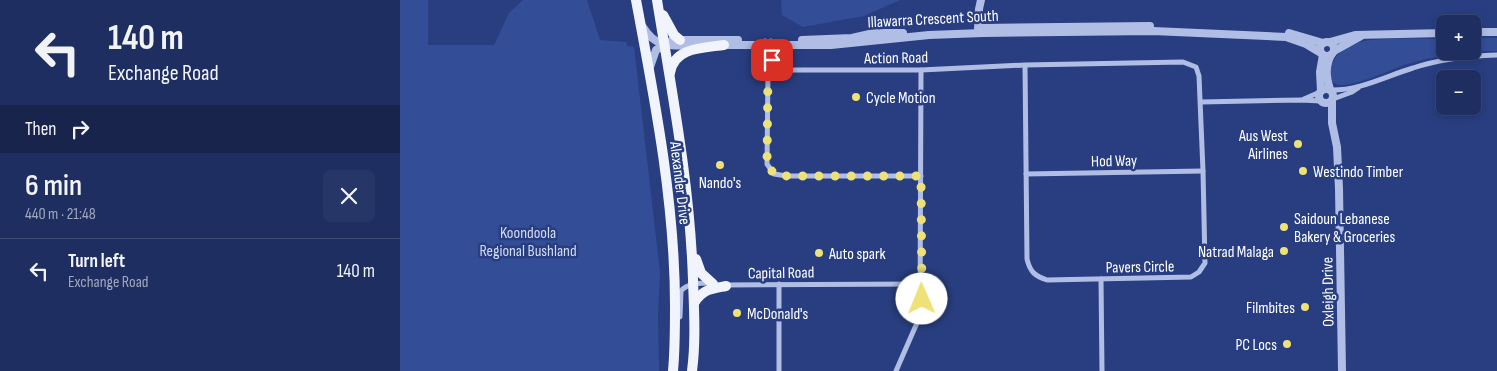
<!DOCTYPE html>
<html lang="en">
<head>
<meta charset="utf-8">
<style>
	:root { --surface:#1e2e60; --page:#263666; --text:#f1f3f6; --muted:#a1a8bd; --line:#3c4a75 }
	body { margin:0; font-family:"Sofia Sans Condensed",sans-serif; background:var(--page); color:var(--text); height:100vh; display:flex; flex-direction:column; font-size:19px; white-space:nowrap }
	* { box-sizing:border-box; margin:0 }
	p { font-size:16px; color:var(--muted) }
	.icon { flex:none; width:28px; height:28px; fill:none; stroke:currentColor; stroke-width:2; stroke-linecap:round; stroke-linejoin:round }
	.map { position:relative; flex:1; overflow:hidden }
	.side { display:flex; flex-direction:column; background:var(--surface); width:400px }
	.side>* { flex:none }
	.hud { background:#1e2e60; color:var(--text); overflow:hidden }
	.buttons { position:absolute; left:1036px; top:15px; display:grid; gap:10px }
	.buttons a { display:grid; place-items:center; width:45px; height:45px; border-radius:8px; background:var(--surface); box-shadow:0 2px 8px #0003,0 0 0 1px var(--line); font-size:25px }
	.pin { position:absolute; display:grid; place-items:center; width:42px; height:42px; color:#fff; margin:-21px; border-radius:10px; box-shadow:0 2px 8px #0006 }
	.me { position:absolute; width:55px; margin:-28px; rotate:359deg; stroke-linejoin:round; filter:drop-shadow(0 0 4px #0008) }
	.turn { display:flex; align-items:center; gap:18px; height:105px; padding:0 25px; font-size:22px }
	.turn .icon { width:65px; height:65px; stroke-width:2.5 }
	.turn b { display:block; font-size:35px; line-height:42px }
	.then { display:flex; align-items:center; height:48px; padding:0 25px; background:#0003; gap:10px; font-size:19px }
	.round { display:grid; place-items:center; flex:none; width:52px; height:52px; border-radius:8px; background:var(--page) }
	.head { display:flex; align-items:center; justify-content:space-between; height:85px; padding:0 25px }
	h1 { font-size:30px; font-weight:600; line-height:38px }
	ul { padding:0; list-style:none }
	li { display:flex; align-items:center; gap:15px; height:65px; padding:0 25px; border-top:1px solid var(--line) }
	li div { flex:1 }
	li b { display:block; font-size:19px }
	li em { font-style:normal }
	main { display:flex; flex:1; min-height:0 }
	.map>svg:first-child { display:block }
	.green { fill:#334d97 }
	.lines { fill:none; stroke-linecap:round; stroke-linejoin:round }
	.minor { stroke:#b0bee5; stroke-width:5 }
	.tertiary { stroke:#b0bee5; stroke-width:8 }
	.primary { stroke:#f1f3fd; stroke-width:10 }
	.route { stroke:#ede177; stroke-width:9; stroke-dasharray:0 16.2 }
	.poi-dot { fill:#ede177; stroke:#283e80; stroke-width:2 }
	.labels { text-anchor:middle; stroke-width:5; stroke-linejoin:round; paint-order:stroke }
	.street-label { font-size:16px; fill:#fff; stroke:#283e80 }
	.poi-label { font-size:16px; fill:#fff; stroke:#283e80; text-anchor:start }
	.park-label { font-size:16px; fill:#d3dcf5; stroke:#283e80 }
</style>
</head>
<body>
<main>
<section class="side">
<div class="hud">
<div class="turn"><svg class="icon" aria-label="left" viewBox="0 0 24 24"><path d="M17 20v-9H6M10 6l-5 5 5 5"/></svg><div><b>140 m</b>Exchange Road</div></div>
<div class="then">Then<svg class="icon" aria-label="right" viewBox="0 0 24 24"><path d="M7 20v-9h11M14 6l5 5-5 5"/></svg></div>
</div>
<div class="head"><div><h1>6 min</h1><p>440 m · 21:48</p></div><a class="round"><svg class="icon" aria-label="close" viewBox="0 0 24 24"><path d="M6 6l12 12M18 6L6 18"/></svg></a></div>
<ul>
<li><svg class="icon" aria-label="left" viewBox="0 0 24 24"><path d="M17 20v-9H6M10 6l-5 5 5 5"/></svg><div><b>Turn left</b><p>Exchange Road</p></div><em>140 m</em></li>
</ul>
</section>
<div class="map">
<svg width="1097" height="371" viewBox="0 0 1097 371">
	<rect width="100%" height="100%" fill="#283e80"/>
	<g class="green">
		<polygon points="0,0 28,0 28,45 94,45 109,13 123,0 187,0 200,40 226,42 227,46 234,47 260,272 258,314 259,371 0,371"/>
		<polygon points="381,0 500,0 464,16 403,27 382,15"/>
		<rect x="1073" y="38" width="24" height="13"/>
		<path d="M1045 39V51H1069C1048 55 1027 58 1007 64 987 71 966 82 944 85 938 86 935 84 931 80 928 65 937 51 951 45 968 36 1023 39 1045 39Z"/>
	</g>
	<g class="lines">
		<g class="minor">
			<polyline points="365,41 368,70 367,164 374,174 387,176 521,176"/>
			<path d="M368 70H521L625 65 783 62 796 67 799 76 803 171 805 263 799 272 791 277 647 280C635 276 630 272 627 259L625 65"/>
			<polyline points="368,70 372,60 371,41"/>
			<path d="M930 90C959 91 986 76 1013 68 1040 59 1068 56 1097 55"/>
			<polyline points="904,99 920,92"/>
			<polyline points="933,99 952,92 958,88"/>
			<polyline points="801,102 901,100 921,101"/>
			<polyline points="626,174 803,171"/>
			<polyline points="701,279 702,371"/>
			<polyline points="379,284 379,371"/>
			<polyline points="324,285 521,284"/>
			<path d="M280 317 281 291C287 283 301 283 311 283"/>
			<polyline points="496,371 520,316 521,70"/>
		</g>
		<g class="tertiary">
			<path d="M243 27C257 51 276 45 301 45"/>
			<polyline points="579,28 750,26"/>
			<polyline points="578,31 579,9 581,0"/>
			<polyline points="1072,32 1097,32"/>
			<polyline points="889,33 923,43"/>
			<polyline points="402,40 452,38 474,33 503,33"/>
			<circle cx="927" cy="49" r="7"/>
			<polyline points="930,42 955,35 1045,33"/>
			<polyline points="320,45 431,45 529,35 583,33 753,31 886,37 906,44 921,53"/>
			<polyline points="934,51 961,36"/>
			<polyline points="250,67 256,50 273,40 338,40"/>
			<circle cx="926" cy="96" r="7"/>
			<path d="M930 89C926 77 925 67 931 55"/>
			<polyline points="921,91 920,72 923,55"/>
			<polyline points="932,101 932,123 937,147 939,189 942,371"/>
		</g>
		<g class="primary">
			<path d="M236 0C255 101 275 203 275 306 275 328 275 350 273 371"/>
			<path d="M257 0C272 93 290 185 293 280 294 309 296 341 292 371"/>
			<polyline points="263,15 274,35 280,40"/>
			<path d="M270 73C274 47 303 48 324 45"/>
			<polyline points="296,259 301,273 313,284"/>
			<path d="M294 303C303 289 311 289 326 286"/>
		</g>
	</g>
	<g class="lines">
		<polyline class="route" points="372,60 368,70 367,164 374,174 387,176 521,176 522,299"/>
	</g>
	<g class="poi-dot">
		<circle cx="456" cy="97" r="5"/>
		<circle cx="898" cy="144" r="5"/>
		<circle cx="320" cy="165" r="5"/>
		<circle cx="903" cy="171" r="5"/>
		<circle cx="884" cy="227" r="5"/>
		<circle cx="884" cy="251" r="5"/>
		<circle cx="419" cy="253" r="5"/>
		<circle cx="905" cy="307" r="5"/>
		<circle cx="337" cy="313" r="5"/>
		<circle cx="887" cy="344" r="5"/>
	</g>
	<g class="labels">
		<g class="street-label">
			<text transform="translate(533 18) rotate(-3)" y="6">Illawarra Crescent South</text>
			<text transform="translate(496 57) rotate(-1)" y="6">Action Road</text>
			<text transform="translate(714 160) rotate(-1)" y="6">Hod Way</text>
			<text transform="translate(281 183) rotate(83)" y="6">Alexander Drive</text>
			<text transform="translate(740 266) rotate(-1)" y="6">Pavers Circle</text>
			<text transform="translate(381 272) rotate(-1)" y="6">Capital Road</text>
			<text transform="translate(927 292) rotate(-91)" y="6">Oxleigh Drive</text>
		</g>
		<g class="poi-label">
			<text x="466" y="103">Cycle Motion</text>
			<text x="888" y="141" text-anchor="end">Aus West<tspan x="888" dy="18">Airlines</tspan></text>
			<text x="913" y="177">Westindo Timber</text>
			<text x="320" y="188" text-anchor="middle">Nando's</text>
			<text x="894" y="224">Saidoun Lebanese<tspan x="894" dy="18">Bakery &amp; Groceries</tspan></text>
			<text x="874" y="257" text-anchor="end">Natrad Malaga</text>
			<text x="429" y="259">Auto spark</text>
			<text x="895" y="313" text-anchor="end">Filmbites</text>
			<text x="347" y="319">McDonald's</text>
			<text x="877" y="350" text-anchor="end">PC Locs</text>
		</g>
		<g class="park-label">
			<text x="128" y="238">Koondoola<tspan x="128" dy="18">Regional Bushland</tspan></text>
		</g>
	</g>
</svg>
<div class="buttons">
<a>+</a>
<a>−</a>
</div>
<div class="pin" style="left:372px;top:60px;background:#d93025"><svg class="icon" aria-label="arrive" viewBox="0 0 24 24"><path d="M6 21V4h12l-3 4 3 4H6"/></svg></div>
<svg class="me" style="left:522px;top:299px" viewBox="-20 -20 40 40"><circle r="19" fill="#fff"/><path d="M0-13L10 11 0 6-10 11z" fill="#ede177"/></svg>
</div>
</main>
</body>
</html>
